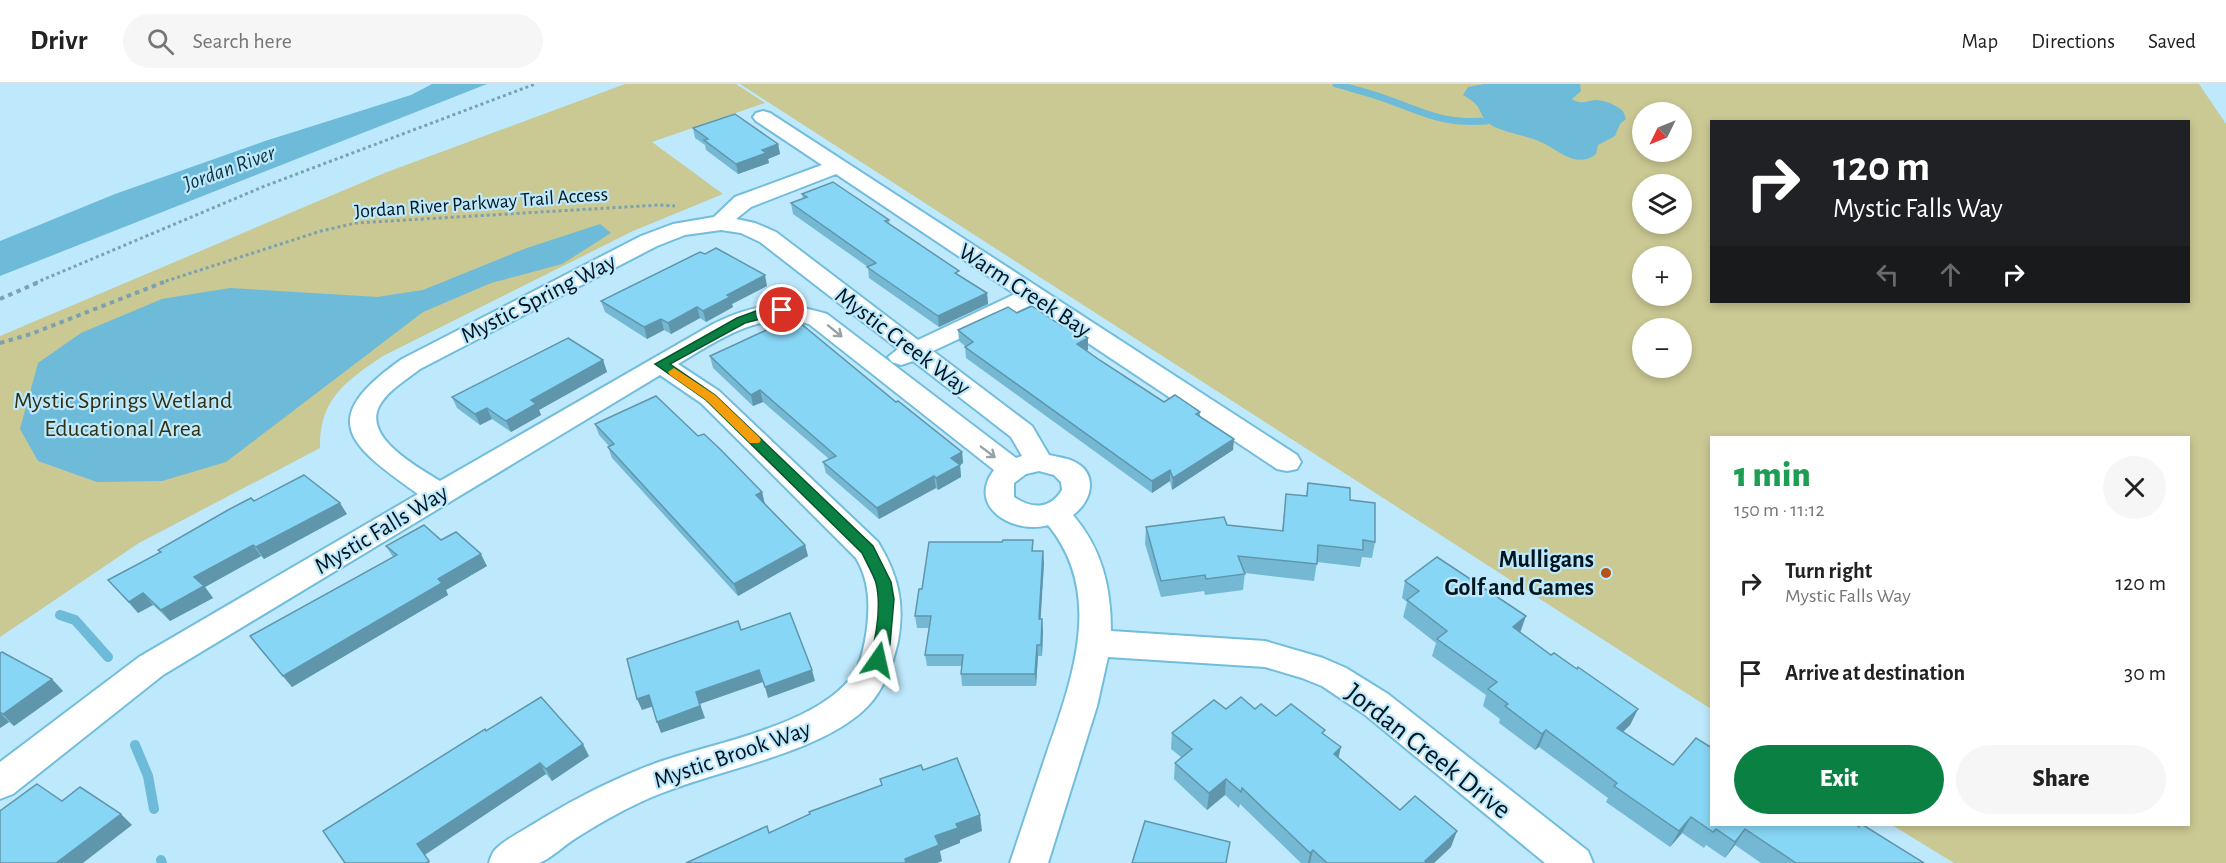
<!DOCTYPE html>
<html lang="en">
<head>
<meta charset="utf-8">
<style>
	:root { --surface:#fff; --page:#f6f6f6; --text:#222; --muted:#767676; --line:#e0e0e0; --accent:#0b8043 }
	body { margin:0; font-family:"Alegreya Sans",sans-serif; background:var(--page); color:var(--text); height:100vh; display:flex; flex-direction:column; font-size:22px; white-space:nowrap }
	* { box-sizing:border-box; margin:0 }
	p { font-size:20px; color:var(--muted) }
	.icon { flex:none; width:33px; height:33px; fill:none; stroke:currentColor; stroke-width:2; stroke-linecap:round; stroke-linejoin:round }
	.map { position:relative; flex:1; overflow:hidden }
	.drawer { position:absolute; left:1710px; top:352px; width:480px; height:390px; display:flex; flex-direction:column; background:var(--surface); border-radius:0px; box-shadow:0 3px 9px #0003 }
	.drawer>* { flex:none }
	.top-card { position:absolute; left:1710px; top:36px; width:480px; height:183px; border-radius:0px; box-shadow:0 3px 9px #0003; background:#202124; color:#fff; overflow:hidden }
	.needle { width:39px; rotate:227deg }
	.tools { position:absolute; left:1632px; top:18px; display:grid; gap:12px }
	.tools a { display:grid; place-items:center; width:60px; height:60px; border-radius:50%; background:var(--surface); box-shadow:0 3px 9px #0003; font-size:30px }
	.pin { position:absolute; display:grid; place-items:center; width:51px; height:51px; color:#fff; margin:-26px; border:3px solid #fff; border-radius:50%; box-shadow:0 2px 6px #0007 }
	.me { position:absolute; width:66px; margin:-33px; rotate:11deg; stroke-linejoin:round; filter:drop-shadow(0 0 4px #0008) }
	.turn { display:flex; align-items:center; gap:21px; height:126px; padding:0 24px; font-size:27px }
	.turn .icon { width:78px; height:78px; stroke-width:2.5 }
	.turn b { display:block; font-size:42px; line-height:51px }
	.lanes { display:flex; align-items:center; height:57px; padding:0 24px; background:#0003; justify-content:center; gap:30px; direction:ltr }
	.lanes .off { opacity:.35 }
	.round { display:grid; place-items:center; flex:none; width:63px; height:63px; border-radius:32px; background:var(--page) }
	.summary { display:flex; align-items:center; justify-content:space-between; height:102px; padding:0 24px }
	h1 { font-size:36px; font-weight:800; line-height:45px; color:#1e9e55 }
	.button { display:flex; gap:12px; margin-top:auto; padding:12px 24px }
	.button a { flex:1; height:69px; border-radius:36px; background:var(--accent); color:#fff; font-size:24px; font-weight:800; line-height:69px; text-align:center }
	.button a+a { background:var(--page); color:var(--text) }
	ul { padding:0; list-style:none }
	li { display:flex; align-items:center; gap:18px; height:90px; padding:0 24px }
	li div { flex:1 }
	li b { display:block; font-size:22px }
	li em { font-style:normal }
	header { display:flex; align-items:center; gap:36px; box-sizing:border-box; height:84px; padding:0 30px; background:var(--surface); border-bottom:2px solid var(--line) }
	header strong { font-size:28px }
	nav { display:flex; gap:33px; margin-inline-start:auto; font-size:21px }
	.search { width:420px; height:54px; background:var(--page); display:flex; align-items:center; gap:15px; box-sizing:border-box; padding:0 21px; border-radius:33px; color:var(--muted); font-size:22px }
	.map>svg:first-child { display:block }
	.green { fill:#cac893; fill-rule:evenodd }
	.water { fill:#6dbad9 }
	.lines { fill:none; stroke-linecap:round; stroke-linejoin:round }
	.stream-far1 { stroke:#6dbad9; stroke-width:7 }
	.stream { stroke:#6dbad9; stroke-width:10 }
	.minor-casing { stroke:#73bddc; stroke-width:4 }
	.path-far1 { stroke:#7da1b0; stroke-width:3; stroke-dasharray:3 3; stroke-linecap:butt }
	.path { stroke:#7da1b0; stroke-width:4; stroke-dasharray:4.5 4.5; stroke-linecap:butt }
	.minor { fill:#fff; fill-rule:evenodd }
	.wall { fill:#75b8d4 }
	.shaded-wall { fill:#5f96ac }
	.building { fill:#88d6f6; stroke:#5f96ac; stroke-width:1.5 }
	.oneway { stroke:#99a1a5 }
	.route { fill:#0b8043; stroke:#07532c; stroke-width:1.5 }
	.slow { fill:#f59e0b }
	.poi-dot { fill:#b55318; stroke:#bee9fc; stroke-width:2 }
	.labels { text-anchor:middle; stroke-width:4.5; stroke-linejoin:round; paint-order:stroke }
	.far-street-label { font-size:20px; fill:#00151e; stroke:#bee9fc }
	.far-water-label { font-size:22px; font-style:italic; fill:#103542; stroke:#bee9fc }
	.street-label { font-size:24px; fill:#00151e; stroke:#bee9fc }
	.park-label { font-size:24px; fill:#313011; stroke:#bee9fc }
	.poi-label { font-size:24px; font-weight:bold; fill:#00151e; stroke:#bee9fc; text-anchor:end }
	.near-street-label { font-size:28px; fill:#00151e; stroke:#bee9fc }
</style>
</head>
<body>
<header>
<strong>Drivr</strong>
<div class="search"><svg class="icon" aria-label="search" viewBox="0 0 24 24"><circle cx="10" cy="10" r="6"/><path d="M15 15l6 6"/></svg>Search here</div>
<nav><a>Map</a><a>Directions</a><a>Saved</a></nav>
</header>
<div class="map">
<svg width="2226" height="779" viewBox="0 0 2226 779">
	<rect width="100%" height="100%" fill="#bee9fc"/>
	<g class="green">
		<path d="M625 0H736L765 19 652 58 723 110 633 147 383 272C346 297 319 315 320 364L139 459 0 553V252L387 88Z"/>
		<path d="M740 0H2199L2226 40V779H1954L1892 741H2188V354H1712L1711 625ZM1642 28H1682V68H1642ZM1712 38H2188V218H1712ZM1642 100H1682V140H1642ZM1642 172H1682V212H1642ZM1642 244H1682V284H1642Z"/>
	</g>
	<g class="water">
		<polygon points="432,0 487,0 0,192 0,157 115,110 265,57 411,11"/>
		<path d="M1484 0H1580L1581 7 1572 15C1581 21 1586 17 1596 16 1605 16 1616 21 1623 27L1626 35 1620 40 1615 52 1598 61 1596 70C1575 87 1555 62 1536 56 1524 51 1496 47 1487 38 1484 35 1480 27 1478 23 1475 18 1468 14 1463 11L1468 3Z"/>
		<polygon points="600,140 611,149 562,180 491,199 423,228 226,378 162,397 97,398 38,377 20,345 38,279 81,249 162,215 230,204 377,213 423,206 524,165"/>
	</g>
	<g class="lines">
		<path class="stream-far1" d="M1336 0C1353 5 1370 9 1386 15 1426 29 1442 40 1486 37"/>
		<g class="stream">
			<polyline points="60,531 75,536 108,573"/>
			<polyline points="135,661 148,692 154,725"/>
			<polyline points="161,776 162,779"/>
		</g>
		<defs>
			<path id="minor" d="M763 27 770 29 1297 371 1301 378 1297 385 1287 387 1277 385 1031 221 933 267 1032 342 1049 371C1057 373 1066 374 1073 377 1099 389 1092 417 1073 431 1102 465 1111 503 1111 547L1265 557 1323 574 1346 584 1388 610 1588 767 1593 779H1545L1364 630 1322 602 1302 594 1265 583 1108 573 1097 622 1048 779H1010C1022 743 1034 707 1046 671 1072 596 1105 510 1048 441 1014 451 966 423 994 386L809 240C762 225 718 256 678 280L719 307 878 458C898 491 905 519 898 557 893 580 884 605 868 622 822 670 714 686 652 713 626 724 600 739 576 754 566 760 549 776 539 779 527 779 502 779 489 779 490 775 492 770 494 767 503 756 528 744 540 736 578 713 617 693 659 678 716 658 821 641 855 588 862 575 865 559 867 544 870 519 869 496 856 474L701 319 660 291 163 591 13 710 0 715V678L139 573 418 410C346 359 317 335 402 275L641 152 673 140 714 133 735 113 822 81 756 37 753 33 756 29ZM836 90 1015 210 918 256 776 148 755 139 736 135 751 123ZM721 146 741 149 760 158 898 265 888 273 892 278 901 281 913 277 1011 353 1022 372 1016 374 827 230C782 216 754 220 713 240L440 397C418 383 359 352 381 319 390 305 406 296 420 285L657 162 685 151ZM1039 387 1054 391 1061 398 1062 406C1050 426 1031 425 1014 413V399L1026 390Z"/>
		</defs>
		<use href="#minor" class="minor-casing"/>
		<g class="path-far1">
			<polyline points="35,199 265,102 535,0"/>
			<polyline points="160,199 321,147 356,139 659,121 675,122"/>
		</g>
		<g class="path">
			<polyline points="0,215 39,198"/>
			<polyline points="0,259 31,250 164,198"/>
		</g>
		<use href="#minor" class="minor"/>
	</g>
	<g class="wall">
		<polygon points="693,44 778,60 780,70 768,75 769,79 738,90 706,66 705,61 695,54"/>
		<polygon points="802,110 889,136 889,140 960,192 987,209 988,220 939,243 869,194 868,183 793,130 791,119 803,115"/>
		<polygon points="767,202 732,220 733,223 706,238 700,234 671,250 664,246 647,255 605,228 601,217"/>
		<polygon points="1017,229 1062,242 1088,254 1088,266 1086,266 1101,277 1164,318 1200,328 1200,332 1233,366 1172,406 1170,397 1152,409 966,274 965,262 959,257 958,246"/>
		<polygon points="791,244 896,318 962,368 963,379 960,381 961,393 938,406 936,404 879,435 826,389 823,378 829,375 763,318 753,322 713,284 710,272"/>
		<polygon points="603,276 607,288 539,326 541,331 511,348 492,335 480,341 457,324 452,313"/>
		<polygon points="595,340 698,352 762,408 764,420 805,461 808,472 738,512 612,374 608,363 609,362 599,351"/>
		<polygon points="1308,399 1350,416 1375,458 1372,474 1362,473 1360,483 1317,478 1314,497 1245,489 1243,506 1205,511 1204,507 1161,513 1145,460 1146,443 1227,441 1282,447 1286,410 1306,412"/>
		<polygon points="254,417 347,430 264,475 261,472 205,503 213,514 170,537 153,521 138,529 108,496 160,469 158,466"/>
		<polygon points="441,456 487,482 446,506 448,511 292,603 258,563 250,552 393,473 386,462"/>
		<polygon points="1034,467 1044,479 1040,535 1043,546 1042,572 1038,572 1036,602 962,602 961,590 962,582 927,582 925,571 929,544 917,544 915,532 922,505"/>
		<polygon points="1405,497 1520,548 1551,571 1577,585 1638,625 1630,641 1623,648 1712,741 1856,741 1924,779 1761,779 1735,761 1725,774 1706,761 1704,764 1682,749 1670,763 1606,718 1608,714 1539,663 1535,666 1499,639 1500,635 1483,622 1486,611 1432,572 1436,559 1403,533 1407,518 1402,514"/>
		<polygon points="0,569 63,607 14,642 9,638 0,644"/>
		<polygon points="1226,625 1255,625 1324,650 1339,674 1400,726 1451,763 1434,779 1301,779 1240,720 1239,724 1225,711 1207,726 1174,695 1175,679 1181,673 1171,665 1172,649"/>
		<polygon points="486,647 589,672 552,697 546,690 425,771 430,779 345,779"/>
	</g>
	<g class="shaded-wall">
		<polygon points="778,60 780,70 768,75 769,79 738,90 736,80 762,66"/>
		<polygon points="765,191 767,202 732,220 733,223 706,238 703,227 727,211"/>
		<polygon points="987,209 988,220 939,243 938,232"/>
		<polygon points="697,223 700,234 671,250 668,239"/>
		<polygon points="661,235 664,246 647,255 644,243"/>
		<polygon points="1088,254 1088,266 1077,271 1077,260"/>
		<polygon points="603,276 607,288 539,326 541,331 511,348 506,337 531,316"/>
		<polygon points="760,306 763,318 753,322 751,311"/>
		<polygon points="487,324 492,335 480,341 475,330"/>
		<polygon points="1234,355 1233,366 1172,406 1173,394"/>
		<polygon points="962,368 963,379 960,381 961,393 938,406 936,394 951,374"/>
		<polygon points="1170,386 1170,397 1152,409 1152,397"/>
		<polygon points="934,392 936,404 879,435 877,424"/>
		<polygon points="762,408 765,420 759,423 756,411"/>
		<polygon points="340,419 347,430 264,475 256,463"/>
		<polygon points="253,461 261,472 205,503 213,514 170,537 161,526 194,493"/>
		<polygon points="805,461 808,472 738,512 734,500"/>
		<polygon points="1043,467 1044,479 1040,546 1039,535"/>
		<polygon points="481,470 487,482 446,506 448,511 292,603 283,592 438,495"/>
		<polygon points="143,509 153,521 138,529 129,518"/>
		<polygon points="1526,532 1520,549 1513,543"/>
		<polygon points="1042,535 1043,546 1042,572 1041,561"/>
		<polygon points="1037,561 1038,572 1036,602 1035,590"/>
		<polygon points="759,586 763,598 700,620 705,634 661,649 657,638 696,608"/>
		<polygon points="812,586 815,597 768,614 765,603"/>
		<polygon points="52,595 63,607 14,642 3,630"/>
		<polygon points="649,611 654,622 642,626 637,615"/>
		<polygon points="1638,625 1630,641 1610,660 1617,644"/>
		<polygon points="0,629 9,638 0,644"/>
		<polygon points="1546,646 1539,663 1535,666 1542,650"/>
		<polygon points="583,660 589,672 552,697 546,685"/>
		<polygon points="1341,663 1337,680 1334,670"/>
		<polygon points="540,679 546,690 424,771 417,760"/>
		<polygon points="1226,695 1225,711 1207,726 1209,709"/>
		<polygon points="121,730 132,741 83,779 56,779"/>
		<polygon points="980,731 982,747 960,756 960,759 940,767 942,777 937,779 906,779 905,775 935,752 956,740"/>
		<polygon points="1691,733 1682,749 1670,763 1679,747"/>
		<polygon points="1745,745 1735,761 1725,774 1735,758"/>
		<polygon points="1457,747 1451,763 1434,779 1424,779 1425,777"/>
		<polygon points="1313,766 1310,779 1308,779 1310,769"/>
	</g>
	<g class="building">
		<polygon points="735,30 778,60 762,66 766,69 736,80 704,56 708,55 693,44"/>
		<polygon points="833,98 889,136 885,137 959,187 955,189 987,209 938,232 867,183 876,179 791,119 807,113 802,110"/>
		<polygon points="716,164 765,191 727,211 730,213 703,227 697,223 668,239 661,235 644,243 601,217 700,168 705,170"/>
		<polygon points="1032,222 1062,242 1066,240 1088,254 1077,260 1101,277 1164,318 1175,311 1200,328 1196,330 1234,355 1173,394 1170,386 1152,397 965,263 973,258 958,246 1008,223 1017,229"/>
		<polygon points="784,238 791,244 800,239 896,318 898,317 962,368 951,374 960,381 936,394 934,392 877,424 823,378 836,372 760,306 751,311 710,272"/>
		<polygon points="568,254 603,276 531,316 536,320 506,337 487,324 475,330 452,313"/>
		<polygon points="656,312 698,352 704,350 721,366 762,408 756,411 805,461 734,500 608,363 614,360 595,340"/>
		<polygon points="304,391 340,419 256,463 253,461 194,493 204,502 161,526 143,509 129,518 108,496 161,468 158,466 228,426 251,414 254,417"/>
		<polygon points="1308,399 1350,404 1350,416 1375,419 1375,458 1363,456 1363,466 1318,461 1317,480 1238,472 1245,490 1206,495 1205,491 1161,497 1146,443 1224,433 1227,441 1283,447 1286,410 1307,412"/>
		<polygon points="424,441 441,456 456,448 481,470 438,495 442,499 283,592 250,552 397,471 386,462"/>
		<polygon points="1003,456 1033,456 1032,467 1043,467 1039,535 1042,535 1041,561 1037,561 1035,590 961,590 963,571 925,571 931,532 915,532 919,505 922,505 929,458 1002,458"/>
		<polygon points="1437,473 1526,532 1513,543 1551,571 1554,569 1577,585 1578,583 1638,625 1617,644 1673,681 1696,654 1712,664 1712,741 1856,741 1859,743 1860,741 1863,741 1924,779 1796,779 1745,745 1735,758 1716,745 1713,748 1691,733 1679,747 1614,702 1617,699 1546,646 1542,650 1505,622 1508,620 1488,605 1497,598 1437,555 1447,547 1407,516 1419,507 1405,497"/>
		<polygon points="790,529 812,586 765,603 759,586 696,608 700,622 657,638 649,611 637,615 627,575 738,537 741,546"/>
		<polygon points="2,568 52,595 3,630 0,628 0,569"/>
		<polygon points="541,613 583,660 546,685 540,679 417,760 429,777 426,779 345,779 323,747 485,645 486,647"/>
		<polygon points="1241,613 1255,625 1261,620 1276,632 1291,620 1325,646 1322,649 1341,663 1334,670 1400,726 1415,712 1457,747 1425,777 1427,779 1327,779 1313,766 1310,769 1242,704 1241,708 1226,695 1209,709 1175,679 1192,665 1172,649 1214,616 1226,625"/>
		<polygon points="957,674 980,731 956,740 958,744 935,752 939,761 905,775 906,779 686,779 767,742 769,749 810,730 809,728 882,701 880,695 921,681 923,686"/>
		<polygon points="37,700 62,717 80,703 121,730 56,779 0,779 0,727"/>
		<polygon points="1145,737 1230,758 1226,779 1132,779"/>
	</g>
	<defs><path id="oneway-shaft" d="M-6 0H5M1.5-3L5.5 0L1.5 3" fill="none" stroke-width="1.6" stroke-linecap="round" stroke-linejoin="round" transform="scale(1.5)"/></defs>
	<g class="oneway">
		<use href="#oneway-shaft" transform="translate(835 247) rotate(39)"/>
		<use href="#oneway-shaft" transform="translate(988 368) rotate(37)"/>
	</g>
	<path class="route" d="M782 222 787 226 786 228 745 239 670 280 715 311 873 462 891 498 894 515 890 560 883 580 878 582 872 580 870 576C876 553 882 523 876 499 873 489 866 478 862 469L706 316 655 280 737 234 756 227Z"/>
	<polygon class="slow" points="674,284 715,311 759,353 761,356 759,359 750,359 706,316 670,291 668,288"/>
	<circle class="poi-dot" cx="1606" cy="489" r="6"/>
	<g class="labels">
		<g class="far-street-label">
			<text transform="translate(481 118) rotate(-4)" y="7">Jordan River Parkway Trail Access</text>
		</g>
		<g class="far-water-label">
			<text transform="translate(229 83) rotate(-20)" y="8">Jordan River</text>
		</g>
		<g class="street-label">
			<text transform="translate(1025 206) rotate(33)" y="8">Warm Creek Bay</text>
			<text transform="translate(538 214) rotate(-27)" y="8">Mystic Spring Way</text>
			<text transform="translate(903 257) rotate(37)" y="8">Mystic Creek Way</text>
			<text transform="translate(381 445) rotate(-31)" y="8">Mystic Falls Way</text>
			<text transform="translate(732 670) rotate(-19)" y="8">Mystic Brook Way</text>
		</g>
		<g class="park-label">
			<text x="123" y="324">Mystic Springs Wetland<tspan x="123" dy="28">Educational Area</tspan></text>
		</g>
		<g class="poi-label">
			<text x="1594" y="483">Mulligans<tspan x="1594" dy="28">Golf and Games</tspan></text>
		</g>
		<g class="near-street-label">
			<text transform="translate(1429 666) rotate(38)" y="10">Jordan Creek Drive</text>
		</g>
	</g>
</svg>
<div class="tools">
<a><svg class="needle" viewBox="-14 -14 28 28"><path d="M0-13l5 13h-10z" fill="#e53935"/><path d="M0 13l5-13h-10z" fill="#767676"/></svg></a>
<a><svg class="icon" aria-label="layers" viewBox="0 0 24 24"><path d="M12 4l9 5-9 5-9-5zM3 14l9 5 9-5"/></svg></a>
<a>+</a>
<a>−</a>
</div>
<div class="pin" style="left:782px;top:226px;background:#d93025"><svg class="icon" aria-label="arrive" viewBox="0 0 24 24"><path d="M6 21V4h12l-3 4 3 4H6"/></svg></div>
<svg class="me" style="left:878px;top:576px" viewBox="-20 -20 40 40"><path d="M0-17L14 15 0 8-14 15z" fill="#0b8043" stroke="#fff" stroke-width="4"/></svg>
<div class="top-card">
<div class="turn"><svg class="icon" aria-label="right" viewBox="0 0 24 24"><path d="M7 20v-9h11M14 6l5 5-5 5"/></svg><div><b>120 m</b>Mystic Falls Way</div></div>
<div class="lanes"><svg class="icon off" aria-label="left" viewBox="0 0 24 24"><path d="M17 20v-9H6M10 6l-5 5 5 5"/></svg><svg class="icon off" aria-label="ahead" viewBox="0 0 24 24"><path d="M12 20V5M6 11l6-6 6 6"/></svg><svg class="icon" aria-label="right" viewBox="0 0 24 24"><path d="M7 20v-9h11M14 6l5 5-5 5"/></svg></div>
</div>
<section class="drawer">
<div class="summary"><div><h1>1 min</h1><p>150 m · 11:12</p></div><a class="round"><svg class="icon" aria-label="close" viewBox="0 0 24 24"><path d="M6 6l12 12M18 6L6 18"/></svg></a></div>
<ul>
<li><svg class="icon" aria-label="right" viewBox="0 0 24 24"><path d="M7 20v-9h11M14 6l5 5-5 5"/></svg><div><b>Turn right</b><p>Mystic Falls Way</p></div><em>120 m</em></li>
<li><svg class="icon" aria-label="arrive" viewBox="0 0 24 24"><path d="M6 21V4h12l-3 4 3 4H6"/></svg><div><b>Arrive at destination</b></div><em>30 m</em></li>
</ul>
<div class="button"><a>Exit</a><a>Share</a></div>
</section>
</div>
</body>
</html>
